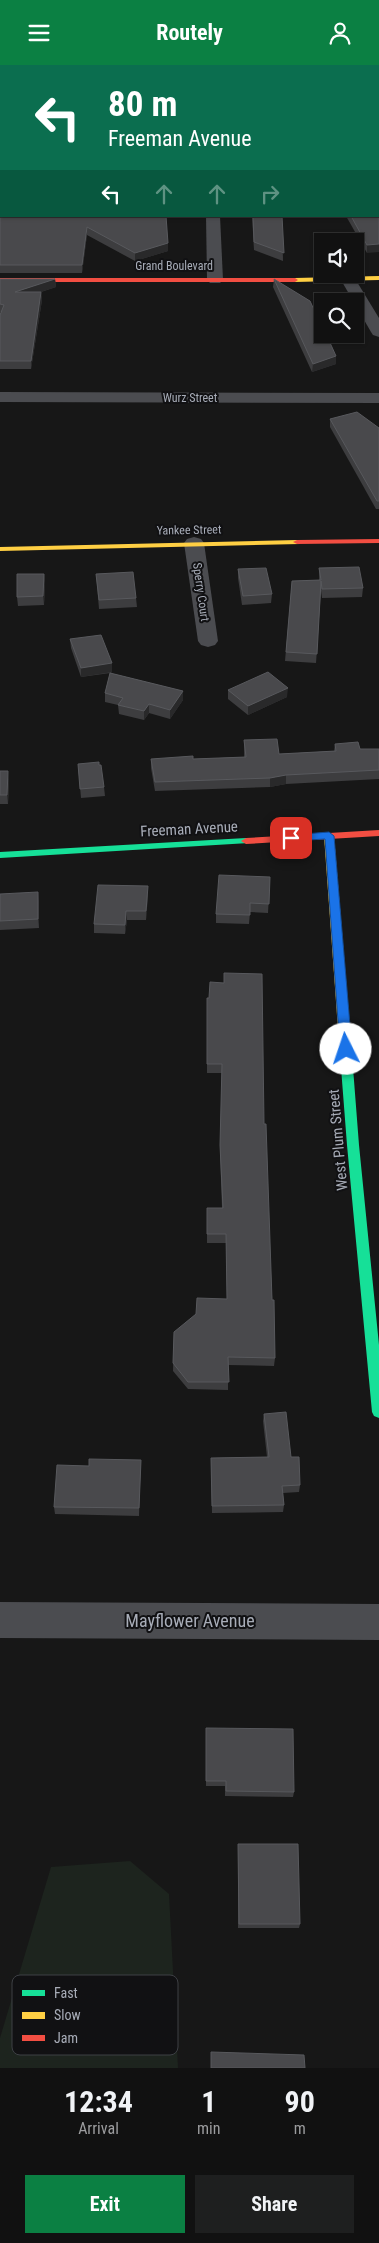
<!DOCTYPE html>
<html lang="en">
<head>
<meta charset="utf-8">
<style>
	:root { --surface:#111; --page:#1e1f1f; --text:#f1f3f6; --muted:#9c9d9f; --line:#303131; --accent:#0b8043 }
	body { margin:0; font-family:"Roboto Condensed",sans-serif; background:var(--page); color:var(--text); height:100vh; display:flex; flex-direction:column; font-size:19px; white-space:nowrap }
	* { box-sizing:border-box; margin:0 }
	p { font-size:16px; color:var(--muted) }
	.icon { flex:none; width:28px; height:28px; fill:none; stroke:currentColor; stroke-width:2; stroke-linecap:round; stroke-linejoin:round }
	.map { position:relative; height:2003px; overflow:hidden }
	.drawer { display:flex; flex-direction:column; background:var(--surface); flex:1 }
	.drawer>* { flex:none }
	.banner { position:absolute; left:0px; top:0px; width:380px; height:152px; box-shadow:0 1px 4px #0004,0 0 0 1px var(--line); background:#0b6e4f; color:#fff; overflow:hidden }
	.tools { position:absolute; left:314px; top:168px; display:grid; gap:10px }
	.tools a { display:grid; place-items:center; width:50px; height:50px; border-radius:0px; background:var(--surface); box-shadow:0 1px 4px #0004,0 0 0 1px var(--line); font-size:25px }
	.pin { position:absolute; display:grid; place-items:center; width:42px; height:42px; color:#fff; margin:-21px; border-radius:10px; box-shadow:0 2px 8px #0006 }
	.me { position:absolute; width:55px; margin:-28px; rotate:356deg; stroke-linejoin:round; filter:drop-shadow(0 0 4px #0008) }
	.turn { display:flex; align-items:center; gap:18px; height:105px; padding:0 25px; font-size:22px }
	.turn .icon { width:65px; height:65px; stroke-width:2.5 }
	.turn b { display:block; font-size:35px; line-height:42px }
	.lanes { display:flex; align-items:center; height:48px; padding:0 25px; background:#0003; justify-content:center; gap:25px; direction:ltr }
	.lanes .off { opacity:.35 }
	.eta { display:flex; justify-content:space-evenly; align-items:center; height:85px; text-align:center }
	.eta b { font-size:30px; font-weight:700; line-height:35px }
	.primary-button { display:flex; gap:10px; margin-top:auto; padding:10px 25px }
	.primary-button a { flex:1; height:58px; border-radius:0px; background:var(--accent); color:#fff; font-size:20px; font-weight:700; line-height:58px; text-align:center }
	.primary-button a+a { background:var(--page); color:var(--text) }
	header { display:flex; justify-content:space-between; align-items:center; height:65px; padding:0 25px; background:var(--accent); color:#fff; font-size:22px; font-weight:700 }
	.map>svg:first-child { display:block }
	.green { fill:#1d241e }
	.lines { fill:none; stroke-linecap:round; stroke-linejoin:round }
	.street { fill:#4b4c50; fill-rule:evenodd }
	.fast { fill:#16e098; fill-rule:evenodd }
	.slow { fill:#ffcf43; fill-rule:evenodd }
	.jam { fill:#f24e42; fill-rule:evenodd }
	.wall { fill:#3d3d3f }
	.shaded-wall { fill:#29292a }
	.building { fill:#49494c; stroke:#58595d }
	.route { fill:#1a73e8; stroke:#114b97 }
	.labels { text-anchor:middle; stroke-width:4; stroke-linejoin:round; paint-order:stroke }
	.far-street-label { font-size:12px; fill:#a8adb8; stroke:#111113 }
	.street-label { font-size:15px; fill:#a8adb8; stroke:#111113 }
	.near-street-label { font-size:18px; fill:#a8adb8; stroke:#111113 }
	.key { fill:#111113; stroke:#3e4045; stroke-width:1 }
	.key-label { font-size:14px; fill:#a8adb8 }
</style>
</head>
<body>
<header><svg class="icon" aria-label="menu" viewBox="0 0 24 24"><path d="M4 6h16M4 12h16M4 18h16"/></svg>Routely<svg class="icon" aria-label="person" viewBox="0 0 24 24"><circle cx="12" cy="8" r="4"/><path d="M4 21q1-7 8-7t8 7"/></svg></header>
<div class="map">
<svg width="379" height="2003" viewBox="0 0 379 2003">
	<rect width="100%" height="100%" fill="#171717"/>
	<polygon class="green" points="130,1796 169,1829 178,2003 0,2003 0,1973 51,1802"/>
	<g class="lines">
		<g class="street">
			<rect x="204" y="0" width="12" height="1"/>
			<rect x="0" y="117" width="1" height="8"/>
			<polygon points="206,151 220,151 223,215 220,218 210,218 207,215"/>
			<polygon points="349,210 354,212 379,253 379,272 373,270 371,267 341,215 344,212"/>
			<polygon points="0,327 379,328 379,338 0,337"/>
			<polygon points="194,472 201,474 204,478 218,576 215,580 208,582 201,580 198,576 184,478 187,474"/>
			<polygon points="0,1537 379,1539 379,1575 0,1573"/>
		</g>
		<g class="fast">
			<polygon points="246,773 251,776 249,778 0,793 0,787"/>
			<polygon points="344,960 350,964 359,1080 379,1280 379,1353 374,1351 372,1347 347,1080 338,964"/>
		</g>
		<g class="slow">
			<polygon points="379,211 379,215 295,217 292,215 295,213"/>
			<polygon points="297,475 300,475 300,479 0,486 0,482"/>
			<polygon points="329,768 334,771 350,964 344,968 338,964 324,771"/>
		</g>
		<g class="jam">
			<polygon points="0,213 295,213 298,215 295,217 0,217"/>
			<polygon points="379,474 379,478 297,479 293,477 297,475"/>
			<polygon points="379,765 379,771 246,779 241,776 246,773"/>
		</g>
	</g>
	<g class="wall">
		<rect x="243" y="0" width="26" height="1"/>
		<polygon points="314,0 343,0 342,1 314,1"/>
		<polygon points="0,128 166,151 168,186 135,196 87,170 82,208 0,208"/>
		<polygon points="252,151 282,151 283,196 254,185"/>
		<polygon points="346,151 379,151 367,188"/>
		<polygon points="0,214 55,214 56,222 41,227 42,235 31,304 0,304 0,250 1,248 0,247"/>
		<polygon points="274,214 336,299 312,307 273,222"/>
		<polygon points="330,354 379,363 379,444 376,444 330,362"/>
		<polygon points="319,503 363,523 362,532 322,533 321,526 316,598 285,596 292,516 319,515"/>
		<polygon points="238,504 272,529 271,538 242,540 238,513"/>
		<polygon points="44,509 45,518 44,540 18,541 17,532"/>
		<polygon points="96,509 136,533 137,542 99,544"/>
		<polygon points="70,574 112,607 110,608 183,626 183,635 170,654 149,648 144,655 119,649 118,640 105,637 105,628 110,608 81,612 71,583"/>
		<polygon points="228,625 287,632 248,650 228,634"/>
		<polygon points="244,675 279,689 334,686 335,679 360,684 379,684 379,714 286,719 270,722 155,726 151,703 151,694 193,694 244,692"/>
		<polygon points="78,699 104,722 105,731 81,733"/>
		<polygon points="0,706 9,715 8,739 0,739"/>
		<polygon points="270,812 268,848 250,847 249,859 216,858 216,849"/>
		<polygon points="0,829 39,836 39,863 0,865"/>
		<polygon points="148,830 146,855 127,855 125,869 94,868 94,859"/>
		<polygon points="207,933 264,1059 275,1293 274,1301 228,1300 228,1325 188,1324 173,1306 174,1267 227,1234 226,1178 207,1178 207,1143 222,1143 220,1088 222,1008 207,1008"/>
		<polygon points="264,1349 291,1392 300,1420 299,1427 283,1428 284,1440 283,1447 212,1448 211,1393 267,1392 263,1356"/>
		<polygon points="141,1395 139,1451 55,1449 54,1442 89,1401"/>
		<polygon points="206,1663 294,1727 293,1732 225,1731 225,1721 206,1721"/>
		<polygon points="238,1779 300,1859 299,1863 238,1863"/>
	</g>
	<g class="shaded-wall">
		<polygon points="87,162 87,170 82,208 82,200"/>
		<polygon points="168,178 168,186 135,196 135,188"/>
		<polygon points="379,179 379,187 367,188 367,180"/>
		<polygon points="55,214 56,222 16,235 15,227"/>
		<polygon points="41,227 42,235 31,304 31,296"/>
		<polygon points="336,291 336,299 312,307 313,299"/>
		<polygon points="44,509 45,518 44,540 43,531"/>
		<polygon points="112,598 112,607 81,612 81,603"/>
		<polygon points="288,623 287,632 248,650 248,641"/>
		<polygon points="183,626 183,635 170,654 170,645"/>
		<polygon points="149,639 149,648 144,655 144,646"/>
		<polygon points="8,706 9,715 8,739 7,730"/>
		<polygon points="286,710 286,719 270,722 270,713"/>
		<polygon points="148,821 148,830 146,855 146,846"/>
		<polygon points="38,827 39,836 39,863 38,854"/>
		<polygon points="126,846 127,855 125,869 125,860"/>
	</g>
	<g class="building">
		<rect x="67" y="0" width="25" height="1"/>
		<rect x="147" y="0" width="22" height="1"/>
		<rect x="250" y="0" width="19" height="1"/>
		<polygon points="0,128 1,128 1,151 166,151 168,178 135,188 87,162 82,200 0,200"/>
		<polygon points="379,144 379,179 367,180 351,151 379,151"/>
		<polygon points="253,151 282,151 284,188 254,177"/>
		<polygon points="0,214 55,214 15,227 41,227 31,296 0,296 0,250 4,240 0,239"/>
		<polygon points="274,214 310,236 322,262 322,269 326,269 336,291 313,299"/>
		<polygon points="357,347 379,363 379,436 377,436 330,354"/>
		<polygon points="359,502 363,523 322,524 321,516 317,589 286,587 292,516 321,515 319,503"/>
		<polygon points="266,503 272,529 243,531 238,504"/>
		<polygon points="133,507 136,533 99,535 96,509"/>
		<polygon points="17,509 44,509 43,531 17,532"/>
		<polygon points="101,570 112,598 81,603 70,574"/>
		<polygon points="268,607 288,623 248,641 228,625"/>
		<polygon points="110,608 183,626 170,645 149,639 144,646 118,640 123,633 105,628"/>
		<polygon points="277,674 279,689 336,686 335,679 358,677 360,684 379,684 379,705 286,710 270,713 155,717 151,694 193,691 193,694 246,692 244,675"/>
		<polygon points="99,697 99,700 101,700 104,722 80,724 78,699"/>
		<polygon points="0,706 8,706 7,730 0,730"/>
		<polygon points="219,810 270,812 269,839 250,838 250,850 216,849"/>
		<polygon points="98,820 148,821 146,846 126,846 125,860 94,859"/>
		<polygon points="38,827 38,854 0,856 0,829"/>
		<polygon points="224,908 262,909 264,1059 266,1059 272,1235 274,1235 275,1293 228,1292 229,1317 188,1317 173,1298 174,1267 196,1249 197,1233 227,1234 226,1169 207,1169 207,1143 223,1143 220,1080 222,999 207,999 207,933 209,933 210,917 224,918"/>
		<polygon points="286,1347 291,1392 299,1392 300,1420 282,1421 284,1440 212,1441 211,1393 269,1392 264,1349"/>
		<polygon points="89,1394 141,1395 139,1443 54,1442 57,1400 89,1401"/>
		<polygon points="206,1663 293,1664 294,1727 226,1726 226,1716 206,1716"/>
		<polygon points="238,1779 298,1779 300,1859 239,1859"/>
		<polygon points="211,1987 304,1990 305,2003 211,2003"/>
	</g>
	<polygon class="route" points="329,767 334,771 352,984 346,988 340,984 325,774 291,776 286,773 291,770"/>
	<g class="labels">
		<g class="far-street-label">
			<text x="174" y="205">Grand Boulevard</text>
			<text x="190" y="337">Wurz Street</text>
			<text transform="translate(189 465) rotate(-1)" y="4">Yankee Street</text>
			<text transform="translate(201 527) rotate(82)" y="4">Sperry Court</text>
		</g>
		<g class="street-label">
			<text transform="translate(189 764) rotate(-3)" y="5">Freeman Avenue</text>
			<text transform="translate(338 1075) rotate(-95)" y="5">West Plum Street</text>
		</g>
		<g class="near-street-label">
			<text x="190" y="1562">Mayflower Avenue</text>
		</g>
	</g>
	<rect x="12" y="1910" width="166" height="80" rx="8" class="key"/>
	<rect x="22" y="1925" width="23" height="6" fill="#16e098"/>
	<rect x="22" y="1947" width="23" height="7" fill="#ffcf43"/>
	<rect x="22" y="1970" width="23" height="6" fill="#f24e42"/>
	<g class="key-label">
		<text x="54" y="1933">Fast</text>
		<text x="54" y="1955">Slow</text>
		<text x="54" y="1978">Jam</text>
	</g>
</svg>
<div class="tools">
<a><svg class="icon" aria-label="sound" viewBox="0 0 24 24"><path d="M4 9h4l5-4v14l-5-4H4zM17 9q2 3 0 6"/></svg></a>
<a><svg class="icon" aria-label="search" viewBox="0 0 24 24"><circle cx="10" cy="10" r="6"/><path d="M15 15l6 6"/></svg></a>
</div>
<div class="pin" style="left:291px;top:773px;background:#d93025"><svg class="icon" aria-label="arrive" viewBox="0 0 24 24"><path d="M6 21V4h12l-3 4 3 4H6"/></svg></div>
<svg class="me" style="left:346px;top:984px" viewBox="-20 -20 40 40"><circle r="19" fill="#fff"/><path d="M0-13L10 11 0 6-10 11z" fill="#1a73e8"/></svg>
<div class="banner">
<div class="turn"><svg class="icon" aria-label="left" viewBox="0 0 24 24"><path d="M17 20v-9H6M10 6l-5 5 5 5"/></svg><div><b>80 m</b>Freeman Avenue</div></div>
<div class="lanes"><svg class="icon" aria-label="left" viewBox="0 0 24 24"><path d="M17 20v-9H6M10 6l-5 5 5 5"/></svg><svg class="icon off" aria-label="ahead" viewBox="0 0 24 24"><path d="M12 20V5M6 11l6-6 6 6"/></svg><svg class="icon off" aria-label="ahead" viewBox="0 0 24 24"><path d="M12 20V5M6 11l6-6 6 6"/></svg><svg class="icon off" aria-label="right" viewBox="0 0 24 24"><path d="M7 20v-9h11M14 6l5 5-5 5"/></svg></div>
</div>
</div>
<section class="drawer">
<div class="eta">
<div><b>12:34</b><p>Arrival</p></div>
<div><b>1</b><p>min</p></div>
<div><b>90</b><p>m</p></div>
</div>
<div class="primary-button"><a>Exit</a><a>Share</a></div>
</section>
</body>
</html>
